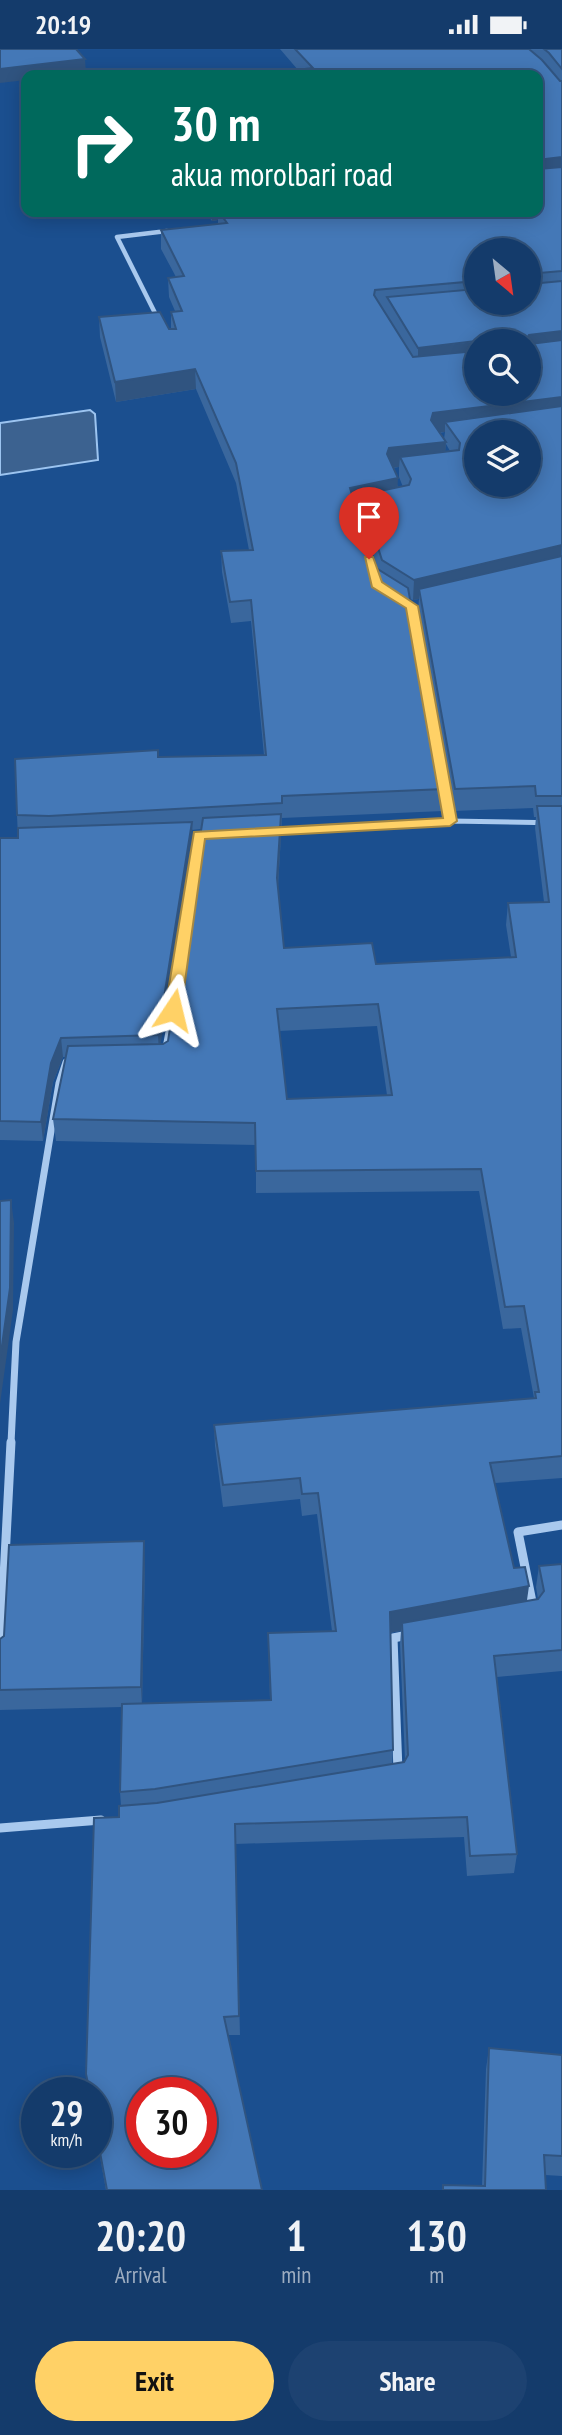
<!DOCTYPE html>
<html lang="en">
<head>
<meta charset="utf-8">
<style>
	:root { --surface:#143b6b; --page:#1d4271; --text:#f1f3f6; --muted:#9dadc1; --line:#33557e; --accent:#ffd166 }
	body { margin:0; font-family:"PT Sans Narrow",sans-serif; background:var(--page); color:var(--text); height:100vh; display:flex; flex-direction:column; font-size:26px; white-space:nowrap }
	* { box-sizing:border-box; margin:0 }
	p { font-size:23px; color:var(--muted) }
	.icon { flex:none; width:38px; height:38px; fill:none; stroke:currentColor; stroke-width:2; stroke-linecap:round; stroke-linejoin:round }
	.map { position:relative; height:2141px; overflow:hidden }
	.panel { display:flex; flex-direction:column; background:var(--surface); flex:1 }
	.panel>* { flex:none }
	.banner { position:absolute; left:21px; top:21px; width:522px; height:147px; border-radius:14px; box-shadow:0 4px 18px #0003,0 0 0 2px var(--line); background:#00695c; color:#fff; overflow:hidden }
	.needle { width:46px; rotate:151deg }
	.tools { position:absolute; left:464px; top:189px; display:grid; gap:14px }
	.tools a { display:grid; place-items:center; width:77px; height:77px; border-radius:50%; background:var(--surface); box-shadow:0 4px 18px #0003,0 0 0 2px var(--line); font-size:35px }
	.speed { position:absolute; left:21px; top:2028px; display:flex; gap:14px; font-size:35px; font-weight:700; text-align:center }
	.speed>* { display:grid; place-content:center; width:91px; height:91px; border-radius:50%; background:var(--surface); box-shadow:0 4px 18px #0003,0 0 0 2px var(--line); line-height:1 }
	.speed small { font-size:18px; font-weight:400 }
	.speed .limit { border:10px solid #d22; background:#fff; color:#111 }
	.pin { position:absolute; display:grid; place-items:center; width:60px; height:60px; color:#fff; margin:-72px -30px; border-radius:50% 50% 50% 0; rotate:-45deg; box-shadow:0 0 7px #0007 }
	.pin .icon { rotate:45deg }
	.me { position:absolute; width:77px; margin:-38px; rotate:10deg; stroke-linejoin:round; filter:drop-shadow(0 0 5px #0008) }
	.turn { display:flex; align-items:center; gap:24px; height:147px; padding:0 35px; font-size:32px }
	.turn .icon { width:91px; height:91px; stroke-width:2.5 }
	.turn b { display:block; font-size:49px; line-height:60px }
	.eta { display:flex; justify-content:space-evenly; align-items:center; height:119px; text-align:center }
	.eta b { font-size:42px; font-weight:700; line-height:49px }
	.button { display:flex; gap:14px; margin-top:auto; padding:14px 35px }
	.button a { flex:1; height:80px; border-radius:42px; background:var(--accent); color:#111; font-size:28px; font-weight:700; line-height:80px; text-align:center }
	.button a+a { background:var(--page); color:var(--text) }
	.status { display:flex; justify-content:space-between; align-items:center; height:49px; padding:0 35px; background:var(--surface); direction:ltr }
	.status svg { height:19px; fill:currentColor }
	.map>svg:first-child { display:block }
	.water { fill:#3c6290; stroke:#9cc4f0; stroke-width:2 }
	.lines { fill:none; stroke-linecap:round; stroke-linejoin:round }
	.street-far3 { stroke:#a9c9ee; stroke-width:4.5 }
	.street-far2 { stroke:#a9c9ee; stroke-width:5 }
	.street-far1 { stroke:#a9c9ee; stroke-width:7 }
	.street { stroke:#a9c9ee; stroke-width:9 }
	.wall { fill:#3a679d; fill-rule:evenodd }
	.shaded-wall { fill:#305480 }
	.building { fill:#4478b7; stroke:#305480; stroke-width:2; fill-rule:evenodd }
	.route { fill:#ffd166; stroke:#a68842; stroke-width:2 }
</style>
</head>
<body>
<div class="status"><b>20:19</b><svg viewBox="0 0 49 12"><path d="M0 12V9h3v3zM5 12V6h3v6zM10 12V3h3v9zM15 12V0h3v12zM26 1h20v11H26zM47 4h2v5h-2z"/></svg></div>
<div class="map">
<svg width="562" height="2141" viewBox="0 0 562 2141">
	<rect width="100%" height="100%" fill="#1b4f8f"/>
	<polygon class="water" points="90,361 95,365 98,411 0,426 0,374"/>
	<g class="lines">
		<polyline class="street-far3" points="158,270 117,188 167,182"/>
		<g class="street-far2">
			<polyline points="403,552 412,557 426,642"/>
			<polyline points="434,681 450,772"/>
			<polyline points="272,782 450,772 562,774"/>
			<polyline points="196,811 199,786"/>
		</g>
		<g class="street-far1">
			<polyline points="189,858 196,809"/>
			<polyline points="166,999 174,956"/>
			<polyline points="11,1394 16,1293 59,1034 66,1013"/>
		</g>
		<g class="street">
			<polyline points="533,1558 518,1483 562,1476"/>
			<polyline points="0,1606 11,1393"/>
			<polyline points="398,1722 393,1589 408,1586"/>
			<polyline points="0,1779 101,1771"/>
		</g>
	</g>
	<g class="wall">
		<path d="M280 0H562V1429L495 1434 514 1519 527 1552 538 1550 536 1538 539 1517 562 1515V1622L497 1628 517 1805 514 1824 467 1827 464 1788 235 1795 240 1986H228L262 2141H106L96 2086V2044H89L86 2025 121 1757 120 1743 122 1658 0 1661V1590L145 1512 142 1655 270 1651 268 1584 332 1582 317 1465 302 1467 300 1450 223 1458 215 1397 214 1376 534 1349 521 1279 503 1280 479 1142 256 1144V1096L56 1092 53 1070 66 1008H63L53 1033 43 1092 0 1091V789H18L17 766 158 708 264 706 251 572 231 574 222 523 221 502 249 501 236 434 196 340 116 353 100 288 99 268 171 280V263L175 262 169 248 168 229 176 228 161 200V181L218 175V171L212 172 205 163H537L298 21ZM476 201H528V254H476ZM476 292H528L476 345ZM445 383 444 390 440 384ZM446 395 450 402H445ZM399 418V428L403 438 398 439 393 419ZM361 457V466L378 520 373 517 355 459ZM410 550 413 551 419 550 418 561 453 762 533 759 534 768H536L535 779 544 853 508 854 506 876 511 908 376 915 284 899 278 838 282 769 443 762 444 740ZM201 780 168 992 163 995H160L193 791 192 781ZM377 977 387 1046 287 1050 279 982ZM401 1582 400 1595 405 1711 404 1713 392 1715 393 1701 390 1584Z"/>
		<polygon points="489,1999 562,2006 562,2127 545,2126 546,2141 442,2141 443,2136 482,2137 486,2020"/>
	</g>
	<g class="shaded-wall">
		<polygon points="85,10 86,24 68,26 26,26 26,31 0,34 0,20"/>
		<polygon points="562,108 562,126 537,129 537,111"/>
		<polygon points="211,163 218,163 218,171 212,172"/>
		<polygon points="562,282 562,301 528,305 528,292 525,292 529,286"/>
		<polygon points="476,293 475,312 418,319 418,299"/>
		<polygon points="195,320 196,340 116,353 115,333"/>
		<polygon points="562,348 562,368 445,373 445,383 432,384 431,371 433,364"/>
		<polygon points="446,393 445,413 400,408 399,418 389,419 387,405 389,399"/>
		<polygon points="398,429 397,449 361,446 361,457 349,460 350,439"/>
		<polygon points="562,496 561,517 419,540 419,550 413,551 414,531"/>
		<polygon points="281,765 281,787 277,851 277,829"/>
		<polygon points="192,773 193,791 159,1005 158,986"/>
		<polygon points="61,989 63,1008 53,1033 43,1092 41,1073 51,1014"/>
		<polygon points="11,1151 14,1174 13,1261 0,1355 0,1311"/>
		<polygon points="144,1492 145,1512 142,1658 141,1638"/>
		<polygon points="529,1537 526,1558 402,1574 401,1582 388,1584 390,1563"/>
	</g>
	<g class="building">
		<polygon points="0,0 76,0 85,10 0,20"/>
		<polygon points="295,0 529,0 542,11 560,32 562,32 562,108 537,111 537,26 254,26 313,19"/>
		<polygon points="544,0 562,0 562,20 549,4"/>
		<polygon points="562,118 562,222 528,225 528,201 476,201 476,232 375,241 374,246 413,308 476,302 476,345 528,345 528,294 530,295 562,291 562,348 433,364 431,371 446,393 389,399 387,405 398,429 350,439 373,517 408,539 444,740 282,747 282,754 49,767 17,766 15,710 158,701 158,708 266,706 251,551 230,553 221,502 253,501 236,414 195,320 115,333 99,268 160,263 169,280 176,280 171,263 182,262 168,229 184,227 161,181 227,174 219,163 537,163 537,120 538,120"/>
		<polygon points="562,232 562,282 529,286 525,292 526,292 476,292 418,299 387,248 476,240 476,254 528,254 528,234 530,235"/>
		<path d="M562 357V496L414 531 382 511 361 446 409 436 411 430 400 408 459 401 460 394 445 373ZM476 383H528V436H476Z"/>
		<polygon points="562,507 562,747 536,747 535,737 455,740 419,540"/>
		<path d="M537 757H562V1407L490 1414 514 1519 525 1518 529 1537 390 1563 393 1701 155 1740 120 1743 122 1655 271 1651 268 1584 336 1582 318 1444 302 1445 300 1429 223 1436 214 1376 536 1349 535 1343H539L524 1257 505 1258 481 1120 256 1122 255 1074 53 1070 68 997 163 995 168 992 203 769 281 765 277 829 284 899 372 894 376 915 516 908 508 854 549 853ZM378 955 392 1046 287 1050 277 960Z"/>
		<polygon points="192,773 158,986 61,989 51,1014 41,1073 0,1072 0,789 18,789 18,779"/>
		<polygon points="11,1151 10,1239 0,1311 0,1152"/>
		<polygon points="144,1492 141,1638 0,1641 0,1590 4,1587 9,1496"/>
		<path d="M562 1515V1601L494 1607 517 1805 470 1807 467 1768 235 1775 239 1967 224 1968 262 2141H107L96 2082V2044H90L86 2025 94 1769 119 1768V1757L157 1754 404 1713 408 1706 402 1574 538 1550 544 1542 539 1517ZM142 2044H201V2104H142Z"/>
		<polygon points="489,1999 562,2006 562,2107 544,2106 546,2141 443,2141 443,2136 485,2137"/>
	</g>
	<polygon class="route" points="365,508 373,508 382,533 418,557 457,772 450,777 205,790 181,961 178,965 168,965 165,961 194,783 443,769 406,559 372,538"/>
</svg>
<div class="tools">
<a><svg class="needle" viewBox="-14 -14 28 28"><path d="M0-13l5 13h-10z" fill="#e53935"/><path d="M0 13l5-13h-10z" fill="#9dadc1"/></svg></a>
<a><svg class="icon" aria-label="search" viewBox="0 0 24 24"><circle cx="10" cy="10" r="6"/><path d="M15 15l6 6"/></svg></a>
<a><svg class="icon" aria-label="layers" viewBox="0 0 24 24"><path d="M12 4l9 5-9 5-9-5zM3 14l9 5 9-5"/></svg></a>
</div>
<div class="speed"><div>29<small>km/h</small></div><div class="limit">30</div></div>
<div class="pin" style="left:369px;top:510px;background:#d93025"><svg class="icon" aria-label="arrive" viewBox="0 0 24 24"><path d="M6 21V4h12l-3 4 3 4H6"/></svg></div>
<svg class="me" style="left:173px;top:961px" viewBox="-20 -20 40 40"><path d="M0-17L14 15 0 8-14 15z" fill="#ffd166" stroke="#fff" stroke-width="4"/></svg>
<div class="banner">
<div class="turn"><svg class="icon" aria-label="right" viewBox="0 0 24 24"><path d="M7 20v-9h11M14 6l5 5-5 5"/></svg><div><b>30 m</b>akua morolbari road</div></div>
</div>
</div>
<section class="panel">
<div class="eta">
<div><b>20:20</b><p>Arrival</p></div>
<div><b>1</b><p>min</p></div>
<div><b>130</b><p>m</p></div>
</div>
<div class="button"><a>Exit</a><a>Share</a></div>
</section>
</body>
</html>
